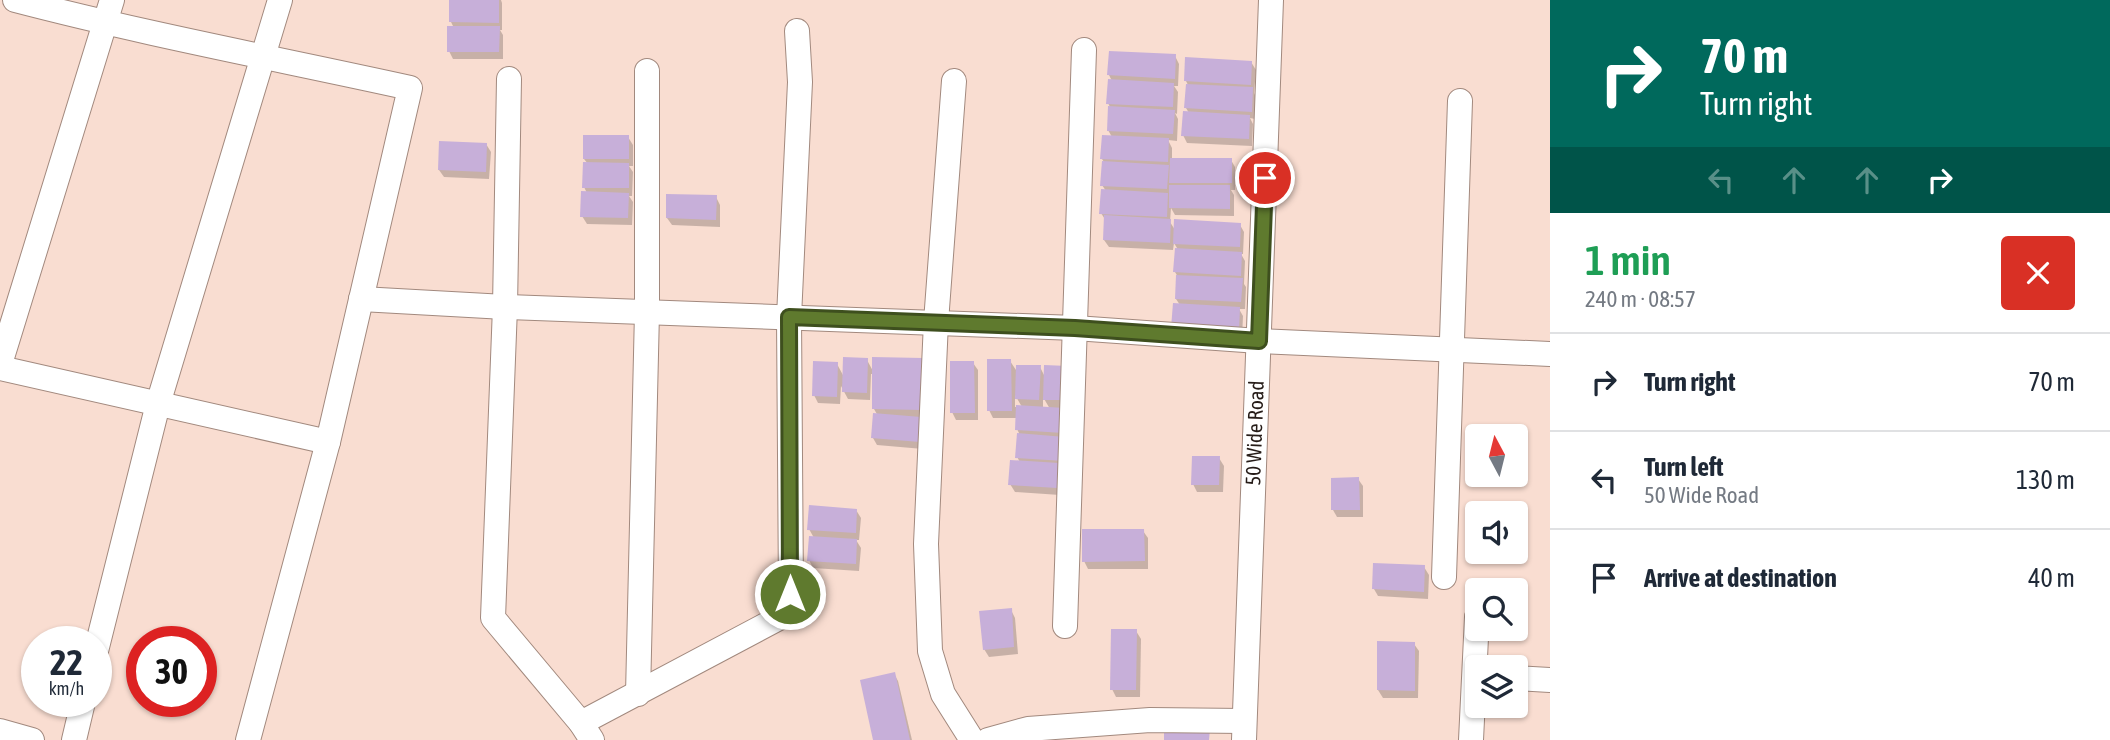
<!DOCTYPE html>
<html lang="en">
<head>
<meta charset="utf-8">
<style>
	:root { --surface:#fff; --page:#f2f2f3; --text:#1f2937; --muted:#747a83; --line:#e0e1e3 }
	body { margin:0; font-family:"Asap Condensed",sans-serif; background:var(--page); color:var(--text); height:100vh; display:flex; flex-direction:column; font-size:26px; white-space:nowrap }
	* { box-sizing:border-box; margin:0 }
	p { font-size:23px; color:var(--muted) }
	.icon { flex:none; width:38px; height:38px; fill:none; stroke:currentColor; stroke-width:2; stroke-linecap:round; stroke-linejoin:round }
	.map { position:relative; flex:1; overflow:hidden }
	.details { display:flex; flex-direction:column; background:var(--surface); width:560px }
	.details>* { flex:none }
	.hud { background:#00695c; color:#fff; overflow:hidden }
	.needle { width:46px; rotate:353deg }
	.controls { position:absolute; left:1465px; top:424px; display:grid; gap:14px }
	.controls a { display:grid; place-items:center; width:63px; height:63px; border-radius:7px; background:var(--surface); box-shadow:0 2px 5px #0004; font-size:35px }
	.speed { position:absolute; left:21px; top:626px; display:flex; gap:14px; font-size:35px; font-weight:700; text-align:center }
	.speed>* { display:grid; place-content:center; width:91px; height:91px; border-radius:50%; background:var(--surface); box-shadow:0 2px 5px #0004; line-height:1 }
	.speed small { font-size:18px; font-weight:400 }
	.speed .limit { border:10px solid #d22; background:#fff; color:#111 }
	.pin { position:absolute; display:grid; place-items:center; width:60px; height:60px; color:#fff; margin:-30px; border:4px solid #fff; border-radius:50%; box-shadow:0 2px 7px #0007 }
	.me { position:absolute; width:77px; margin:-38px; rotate:0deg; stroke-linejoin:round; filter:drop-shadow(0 0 5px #0008) }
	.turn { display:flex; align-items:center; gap:24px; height:147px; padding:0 35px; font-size:32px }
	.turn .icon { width:91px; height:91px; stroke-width:2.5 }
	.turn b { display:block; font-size:49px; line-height:60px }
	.lanes { display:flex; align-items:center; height:66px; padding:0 35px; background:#0003; justify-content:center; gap:35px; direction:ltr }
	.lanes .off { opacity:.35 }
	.round { display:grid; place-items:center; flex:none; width:74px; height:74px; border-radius:7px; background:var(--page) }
	.head { display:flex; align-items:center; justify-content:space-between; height:119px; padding:0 35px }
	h1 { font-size:42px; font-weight:600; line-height:52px; color:#1e9e55 }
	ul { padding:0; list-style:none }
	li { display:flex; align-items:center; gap:21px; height:98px; padding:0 35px; border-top:2px solid var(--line) }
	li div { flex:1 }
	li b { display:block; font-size:26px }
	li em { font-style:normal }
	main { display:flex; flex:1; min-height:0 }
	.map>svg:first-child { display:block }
	.shadow { fill:#0003; fill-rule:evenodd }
	.building { fill:#c7afd9 }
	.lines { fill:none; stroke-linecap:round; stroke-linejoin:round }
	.street-casing { stroke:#a2897e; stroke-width:26 }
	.street { stroke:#fff; stroke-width:24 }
	.route-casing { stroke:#3e4f1e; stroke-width:18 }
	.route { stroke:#5f7a2e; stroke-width:12 }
	.labels { text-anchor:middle; stroke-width:6; stroke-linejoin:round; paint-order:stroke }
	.street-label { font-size:21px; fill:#261c18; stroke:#fff }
</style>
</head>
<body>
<main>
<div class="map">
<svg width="1550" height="740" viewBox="0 0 1550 740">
	<rect width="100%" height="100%" fill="#f9ddd1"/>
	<g class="shadow">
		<polygon points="451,0 501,0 502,3 502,30 500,30 503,35 503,59 453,59 449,51 454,28 451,22"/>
		<polygon points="1175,56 1179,64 1178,86 1174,86 1178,92 1177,114 1175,113 1178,119 1177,141 1168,140 1172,148 1172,160 1231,160 1235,167 1235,190 1231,190 1234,195 1234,216 1175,215 1171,208 1170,222 1175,230 1240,225 1244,232 1243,254 1241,254 1245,261 1244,284 1246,287 1245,309 1239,309 1243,316 1242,338 1180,305 1176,299 1178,277 1175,272 1177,248 1174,243 1173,250 1109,247 1104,240 1106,221 1101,213 1106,191 1102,185 1104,162 1102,159 1112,137 1108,130 1110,107 1108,103 1112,81 1109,75"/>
		<polygon points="1251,62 1256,70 1254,93 1256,97 1255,119 1250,118 1253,124 1252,146 1187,143 1183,135 1189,113 1186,108 1188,85 1186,81"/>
		<polygon points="628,137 633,145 633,166 629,166 633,172 632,196 629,196 633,202 632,225 587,224 582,216 587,193 584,187 588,164 584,159"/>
		<polygon points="486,144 491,152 489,179 444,177 439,170"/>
		<polygon points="716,197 720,205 720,227 672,225 667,218"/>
		<polygon points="867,360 874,373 922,360 926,417 919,417 923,449 877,445 873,438 878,416 874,409 874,374 871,374 870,400 848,399 841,386 840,404 818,403 814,395 837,364 844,377"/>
		<path d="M1010 361 1018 373 1040 367 1045 377 1067 367 1060 495 1015 492 1010 484 1020 462 1017 457 1019 433 1017 429V418H993L989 410ZM1015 395 1022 407H1015ZM1043 397 1050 409H1043Z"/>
		<polygon points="973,363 978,370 978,420 956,420 952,412"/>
		<polygon points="1219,458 1224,466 1223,492 1197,492 1193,484"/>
		<polygon points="1358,479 1363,486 1363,517 1337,517 1333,510"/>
		<polygon points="856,510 861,518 859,540 856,540 861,548 859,571 813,568 809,560 814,538 809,529"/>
		<polygon points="1143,531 1148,538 1148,569 1088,569 1084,561"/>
		<polygon points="1424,567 1429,575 1428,599 1378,596 1374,589"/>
		<polygon points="1011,610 1015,618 1018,654 989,657 984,649"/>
		<polygon points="1136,631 1141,639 1140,697 1116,697 1112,689"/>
		<polygon points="1414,644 1419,651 1418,698 1383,698 1378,690"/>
		<polygon points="894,674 898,681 912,740 875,740"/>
	</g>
	<g class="building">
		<polygon points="449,0 499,0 499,23 449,22"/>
		<polygon points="447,26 500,26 499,52 447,52"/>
		<polygon points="1109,51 1176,54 1175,79 1107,75"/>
		<polygon points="1185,57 1252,61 1251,85 1184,81"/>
		<polygon points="1108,79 1174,83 1173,107 1106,104"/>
		<polygon points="1186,84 1253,87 1252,112 1184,108"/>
		<polygon points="1108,106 1175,110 1173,134 1107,131"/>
		<polygon points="1183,111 1250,115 1249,139 1181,136"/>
		<rect x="583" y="135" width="46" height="24"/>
		<polygon points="1102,135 1169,138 1168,162 1100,159"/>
		<polygon points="439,141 487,143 486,172 438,170"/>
		<polygon points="1170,158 1232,158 1232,183 1169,183"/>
		<polygon points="1102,161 1169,165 1167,189 1100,186"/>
		<polygon points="583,162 629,163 629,188 582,188"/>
		<polygon points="1169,185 1230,185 1230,209 1169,208"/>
		<polygon points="1101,189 1168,193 1167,217 1099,214"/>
		<polygon points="581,191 629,193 628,218 580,217"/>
		<polygon points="666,194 717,195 716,220 666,218"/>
		<polygon points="1104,215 1171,219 1170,243 1103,240"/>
		<polygon points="1174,219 1241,223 1240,247 1173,244"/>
		<polygon points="1175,248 1242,252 1241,276 1173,272"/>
		<polygon points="1176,275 1243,278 1241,302 1175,299"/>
		<polygon points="1173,303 1240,307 1239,331 1171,328"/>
		<polygon points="843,357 868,358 867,393 842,392"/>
		<polygon points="872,357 923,358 923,410 872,409"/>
		<polygon points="987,359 1011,359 1012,411 987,411"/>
		<polygon points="813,361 838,362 837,397 812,396"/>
		<polygon points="950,361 974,361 975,413 950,413"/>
		<polygon points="1016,365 1041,365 1039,400 1015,399"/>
		<polygon points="1044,365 1068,366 1067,400 1043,400"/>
		<polygon points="1016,405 1065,408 1063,433 1015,430"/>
		<polygon points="873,413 921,417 920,442 871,438"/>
		<polygon points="1017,433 1065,437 1064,461 1015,458"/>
		<polygon points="1192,456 1220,456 1219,485 1191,485"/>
		<polygon points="1010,460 1059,463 1057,488 1008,485"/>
		<polygon points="1359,477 1360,510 1331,510 1331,478"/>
		<polygon points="809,505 857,509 856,533 807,530"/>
		<polygon points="1082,529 1144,529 1145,561 1082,562"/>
		<polygon points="809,536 857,539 856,564 807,561"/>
		<polygon points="1373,563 1425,565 1424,592 1372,589"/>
		<polygon points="1012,608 1014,647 983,650 979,611"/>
		<polygon points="1111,629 1137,629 1136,690 1110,690"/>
		<polygon points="1377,641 1415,642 1415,691 1377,690"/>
		<polygon points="895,672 910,740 873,740 860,680"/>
		<polygon points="1164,729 1210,729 1209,740 1164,740"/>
	</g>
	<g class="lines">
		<defs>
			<g id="street">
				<path d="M15 0C145 34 278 59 410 88L328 442 248 740"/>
				<polyline points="509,79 505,307 493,618 581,723 592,740"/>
				<polyline points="954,81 936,322 926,544 930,651 943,694 972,740"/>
				<polyline points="361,299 505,307 1075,328 1259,341 1550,354"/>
				<polyline points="0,364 112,0"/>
				<polyline points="0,368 328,442"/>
				<polyline points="1444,577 1460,101"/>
				<polyline points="1065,626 1084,50"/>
				<polyline points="96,651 158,404 280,0"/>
				<polyline points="1516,678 1550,680"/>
				<polyline points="638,694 647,312 647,71"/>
				<polyline points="581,723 779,618 787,608 791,594 789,317 800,82 797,31"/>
				<polyline points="0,731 32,740"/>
				<polyline points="74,740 83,702"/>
				<polyline points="988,740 1028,729 1150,720 1244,721"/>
				<polyline points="1244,740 1271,0"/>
				<polyline points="1471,740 1477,617"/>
			</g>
		</defs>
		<use href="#street" class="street-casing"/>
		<use href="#street" class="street"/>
	</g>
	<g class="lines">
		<defs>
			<polyline id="route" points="790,594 789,317 1075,328 1259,341 1265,178"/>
		</defs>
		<use href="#route" class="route-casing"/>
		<use href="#route" class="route"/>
	</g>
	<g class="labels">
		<g class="street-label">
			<text transform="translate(1255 433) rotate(-88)" y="7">50 Wide Road</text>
		</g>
	</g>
</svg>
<div class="controls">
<a><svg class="needle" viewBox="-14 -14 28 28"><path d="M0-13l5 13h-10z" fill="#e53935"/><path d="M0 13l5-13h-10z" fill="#747a83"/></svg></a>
<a><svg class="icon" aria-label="sound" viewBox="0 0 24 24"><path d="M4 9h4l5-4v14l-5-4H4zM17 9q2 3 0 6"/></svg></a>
<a><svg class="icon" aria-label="search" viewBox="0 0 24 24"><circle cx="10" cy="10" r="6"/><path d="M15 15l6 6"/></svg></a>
<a><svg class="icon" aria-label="layers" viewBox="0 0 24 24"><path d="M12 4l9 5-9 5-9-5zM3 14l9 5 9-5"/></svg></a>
</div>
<div class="speed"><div>22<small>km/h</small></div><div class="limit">30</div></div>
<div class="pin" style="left:1265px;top:178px;background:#d93025"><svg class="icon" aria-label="arrive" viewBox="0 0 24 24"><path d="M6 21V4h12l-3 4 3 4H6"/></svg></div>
<svg class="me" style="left:790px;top:594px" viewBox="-20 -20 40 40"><circle r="17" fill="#5f7a2e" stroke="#fff" stroke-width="3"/><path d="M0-11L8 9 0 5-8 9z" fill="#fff"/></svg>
</div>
<section class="details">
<div class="hud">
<div class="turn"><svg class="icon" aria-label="right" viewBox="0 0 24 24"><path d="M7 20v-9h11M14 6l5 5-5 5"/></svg><div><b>70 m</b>Turn right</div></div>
<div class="lanes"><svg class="icon off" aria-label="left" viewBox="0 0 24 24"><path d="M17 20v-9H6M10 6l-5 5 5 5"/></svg><svg class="icon off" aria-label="ahead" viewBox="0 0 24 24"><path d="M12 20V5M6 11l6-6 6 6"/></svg><svg class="icon off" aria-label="ahead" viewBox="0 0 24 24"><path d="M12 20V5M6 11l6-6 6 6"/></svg><svg class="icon" aria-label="right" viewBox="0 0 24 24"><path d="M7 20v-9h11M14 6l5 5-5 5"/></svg></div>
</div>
<div class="head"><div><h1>1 min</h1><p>240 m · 08:57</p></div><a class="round" style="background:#d93025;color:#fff"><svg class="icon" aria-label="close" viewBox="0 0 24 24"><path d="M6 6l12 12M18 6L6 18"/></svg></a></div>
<ul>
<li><svg class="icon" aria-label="right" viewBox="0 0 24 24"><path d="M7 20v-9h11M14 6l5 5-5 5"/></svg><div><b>Turn right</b></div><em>70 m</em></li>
<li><svg class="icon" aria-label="left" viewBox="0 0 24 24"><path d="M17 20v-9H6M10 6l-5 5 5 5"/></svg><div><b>Turn left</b><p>50 Wide Road</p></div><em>130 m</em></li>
<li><svg class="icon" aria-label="arrive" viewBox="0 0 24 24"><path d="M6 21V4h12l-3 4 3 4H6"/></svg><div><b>Arrive at destination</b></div><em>40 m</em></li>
</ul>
</section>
</main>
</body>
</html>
